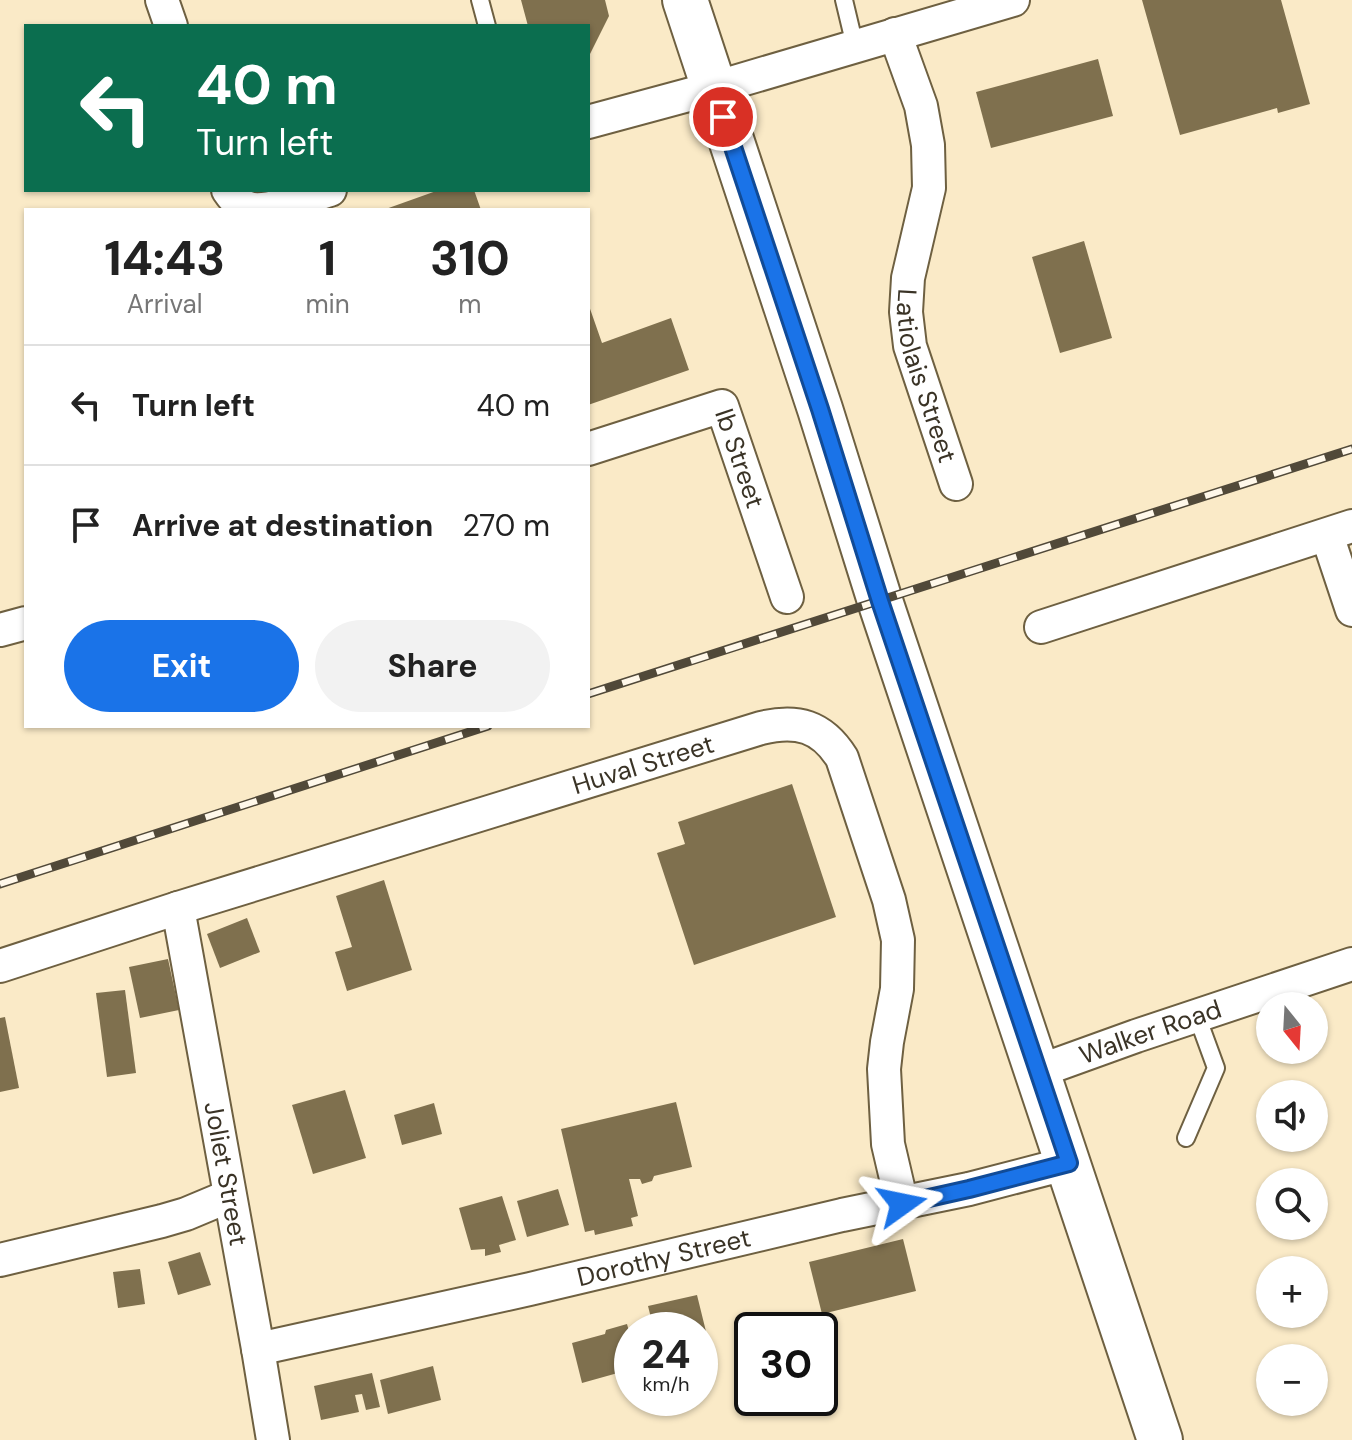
<!DOCTYPE html>
<html lang="en">
<head>
<meta charset="utf-8">
<style>
	:root { --surface:#fff; --page:#f2f2f2; --text:#222; --muted:#767676; --line:#e0e0e0; --accent:#1a73e8 }
	body { margin:0; font-family:"DM Sans",sans-serif; background:var(--page); color:var(--text); height:100vh; display:flex; flex-direction:column; font-size:30px; white-space:nowrap }
	* { box-sizing:border-box; margin:0 }
	p { font-size:26px; color:var(--muted) }
	.icon { flex:none; width:44px; height:44px; fill:none; stroke:currentColor; stroke-width:2; stroke-linecap:round; stroke-linejoin:round }
	.map { position:relative; flex:1; overflow:hidden }
	.drawer { position:absolute; left:24px; top:208px; width:566px; height:520px; display:flex; flex-direction:column; background:var(--surface); border-radius:0px; box-shadow:0 2px 6px #0004 }
	.drawer>* { flex:none }
	.top-card { position:absolute; left:24px; top:24px; width:566px; height:168px; border-radius:0px; box-shadow:0 2px 6px #0004; background:#0b6e4f; color:#fff; overflow:hidden }
	.needle { width:52px; rotate:162deg }
	.tools { position:absolute; left:1256px; top:992px; display:grid; gap:16px }
	.tools a { display:grid; place-items:center; width:72px; height:72px; border-radius:50%; background:var(--surface); box-shadow:0 2px 6px #0004; font-size:40px }
	.speed { position:absolute; left:614px; top:1312px; display:flex; gap:16px; font-size:40px; font-weight:700; text-align:center }
	.speed>* { display:grid; place-content:center; width:104px; height:104px; border-radius:50%; background:var(--surface); box-shadow:0 2px 6px #0004; line-height:1 }
	.speed small { font-size:20px; font-weight:400 }
	.speed .limit { border:4px solid #111; border-radius:12px; background:#fff; color:#111 }
	.pin { position:absolute; display:grid; place-items:center; width:68px; height:68px; color:#fff; margin:-34px; border:4px solid #fff; border-radius:50%; box-shadow:0 2px 8px #0007 }
	.me { position:absolute; width:88px; margin:-44px; rotate:78deg; stroke-linejoin:round; filter:drop-shadow(0 0 6px #0008) }
	.turn { display:flex; align-items:center; gap:28px; height:168px; padding:0 40px; font-size:36px }
	.turn .icon { width:104px; height:104px; stroke-width:2.5 }
	.turn b { display:block; font-size:56px; line-height:68px }
	.eta { display:flex; justify-content:space-evenly; align-items:center; height:136px; text-align:center }
	.eta b { font-size:48px; font-weight:700; line-height:56px }
	.primary-button { display:flex; gap:16px; margin-top:auto; padding:16px 40px }
	.primary-button a { flex:1; height:92px; border-radius:48px; background:var(--accent); color:#fff; font-size:32px; font-weight:700; line-height:92px; text-align:center }
	.primary-button a+a { background:var(--page); color:var(--text) }
	ul { padding:0; list-style:none }
	li { display:flex; align-items:center; gap:24px; height:120px; padding:0 40px; border-top:2px solid var(--line) }
	li div { flex:1 }
	li b { display:block; font-size:30px }
	li em { font-style:normal }
	.map>svg:first-child { display:block }
	.building { fill:#7f704e }
	.lines { fill:none; stroke-linecap:round; stroke-linejoin:round }
	.lane-casing { stroke:#6e6041; stroke-width:20 }
	.street-casing { stroke:#6e6041; stroke-width:36 }
	.secondary-casing { stroke:#6e6041; stroke-width:48 }
	.lane { stroke:#fff; stroke-width:16 }
	.street { stroke:#fff; stroke-width:32 }
	.secondary { stroke:#fff; stroke-width:44 }
	.rail-casing { stroke:#514939; stroke-width:9 }
	.rail { stroke:#fff8ea; stroke-width:6; stroke-dasharray:18; stroke-linecap:butt }
	.route-casing { stroke:#114b97; stroke-width:20 }
	.route { stroke:#1a73e8; stroke-width:14 }
	.labels { text-anchor:middle; stroke-width:8; stroke-linejoin:round; paint-order:stroke }
	.street-label { font-size:26px; fill:#3a3326; stroke:#fff8ea }
</style>
</head>
<body>
<div class="map">
<svg width="1352" height="1440" viewBox="0 0 1352 1440">
	<rect width="100%" height="100%" fill="#faeac7"/>
	<g class="building">
		<polygon points="521,0 605,0 609,16 588,58 588,26 528,26"/>
		<polygon points="1142,0 1281,0 1310,104 1278,113 1277,108 1180,135"/>
		<polygon points="1098,59 1113,116 991,148 976,92"/>
		<polygon points="439,190 474,190 481,210 383,210"/>
		<polygon points="1084,241 1112,338 1060,353 1032,257"/>
		<polygon points="588,303 602,343 671,318 689,370 588,405"/>
		<polygon points="792,784 836,917 694,965 657,853 685,844 678,822"/>
		<polygon points="384,880 412,970 347,991 335,952 352,947 336,896"/>
		<polygon points="247,918 260,952 220,968 207,934"/>
		<polygon points="168,959 179,1010 140,1018 129,967"/>
		<polygon points="125,990 136,1073 107,1077 96,993"/>
		<polygon points="5,1017 19,1088 0,1092 0,1018"/>
		<polygon points="345,1090 366,1158 313,1174 292,1105"/>
		<polygon points="676,1102 692,1167 654,1176 652,1181 642,1184 640,1179 629,1179 638,1216 631,1218 633,1226 595,1235 594,1230 585,1232 561,1129"/>
		<polygon points="434,1103 442,1134 402,1145 394,1115"/>
		<polygon points="558,1189 569,1225 527,1237 517,1201"/>
		<polygon points="502,1196 516,1240 499,1245 501,1252 485,1256 485,1249 471,1250 459,1208"/>
		<polygon points="903,1239 916,1291 822,1314 809,1262"/>
		<polygon points="200,1252 211,1285 178,1295 168,1262"/>
		<polygon points="140,1269 145,1304 118,1308 113,1272"/>
		<polygon points="697,1295 715,1368 700,1372 700,1330 654,1330 648,1306"/>
		<polygon points="627,1324 632,1342 632,1369 582,1383 572,1343 605,1334 606,1330"/>
		<polygon points="433,1366 441,1400 388,1414 380,1380"/>
		<polygon points="372,1373 380,1407 366,1410 362,1394 355,1395 359,1412 321,1420 314,1386"/>
	</g>
	<g class="lines">
		<defs>
			<g id="lane">
				<polyline points="480,0 487,26"/>
				<polyline points="844,0 855,46"/>
				<polyline points="1186,1138 1216,1068 1197,1016"/>
			</g>
			<g id="street">
				<polyline points="162,0 171,26"/>
				<path id="s1" d="M895 34 921 106 928 145 929 188 908 278 906 312 910 346 956 484"/>
				<polyline points="588,122 714,88 1013,0"/>
				<path d="M228 190C234 199 242 208 253 209 276 211 308 196 330 190"/>
				<path id="s2" d="M588 449 722 406 787 597"/>
				<polyline points="1327,535 1352,610"/>
				<polyline points="1041,627 1352,526"/>
				<polyline points="0,630 26,623"/>
				<path id="s3" d="M178 908 258 1349 273 1440"/>
				<path id="s4" d="M0 966 178 908 761 728C797 719 822 726 842 758L889 900 898 940 897 989 887 1042 884 1069 888 1144 902 1204"/>
				<path id="s5" d="M1039 1071 1136 1036 1352 964"/>
				<polyline points="0,1260 162,1221 186,1214 229,1196"/>
				<path id="s6" d="M258 1349 530 1289 842 1215 969 1189 1069 1163"/>
			</g>
			<polyline id="secondary" points="685,0 820,409 880,601 1160,1440"/>
		</defs>
		<use href="#lane" class="lane-casing"/>
		<use href="#street" class="street-casing"/>
		<use href="#secondary" class="secondary-casing"/>
		<use href="#lane" class="lane"/>
		<use href="#street" class="street"/>
		<use href="#secondary" class="secondary"/>
		<defs>
			<g id="rail">
				<polyline points="588,694 1352,449"/>
				<polyline points="0,884 488,726"/>
			</g>
		</defs>
		<use href="#rail" class="rail-casing"/>
		<use href="#rail" class="rail"/>
	</g>
	<g class="lines">
		<defs>
			<polyline id="route" points="723,117 820,409 880,601 1069,1163 969,1189 902,1204"/>
		</defs>
		<use href="#route" class="route-casing"/>
		<use href="#route" class="route"/>
	</g>
	<g class="labels">
		<g class="street-label">
			<text dy="9" stroke="none"><textPath href="#s1" startOffset="352">Latiolais Street</textPath></text>
			<text dy="9" stroke="none"><textPath href="#s2" startOffset="196">Ib Street</textPath></text>
			<text dy="9" stroke="none"><textPath href="#s4" startOffset="674">Huval Street</textPath></text>
			<text dy="9" stroke="none"><textPath href="#s5" startOffset="118">Walker Road</textPath></text>
			<text dy="9" stroke="none"><textPath href="#s3" startOffset="270">Joliet Street</textPath></text>
			<text dy="9" stroke="none"><textPath href="#s6" startOffset="416">Dorothy Street</textPath></text>
		</g>
	</g>
</svg>
<div class="tools">
<a><svg class="needle" viewBox="-14 -14 28 28"><path d="M0-13l5 13h-10z" fill="#e53935"/><path d="M0 13l5-13h-10z" fill="#767676"/></svg></a>
<a><svg class="icon" aria-label="sound" viewBox="0 0 24 24"><path d="M4 9h4l5-4v14l-5-4H4zM17 9q2 3 0 6"/></svg></a>
<a><svg class="icon" aria-label="search" viewBox="0 0 24 24"><circle cx="10" cy="10" r="6"/><path d="M15 15l6 6"/></svg></a>
<a>+</a>
<a>−</a>
</div>
<div class="speed"><div>24<small>km/h</small></div><div class="limit">30</div></div>
<div class="pin" style="left:723px;top:117px;background:#d93025"><svg class="icon" aria-label="arrive" viewBox="0 0 24 24"><path d="M6 21V4h12l-3 4 3 4H6"/></svg></div>
<svg class="me" style="left:902px;top:1204px" viewBox="-20 -20 40 40"><path d="M0-17L14 15 0 8-14 15z" fill="#1a73e8" stroke="#fff" stroke-width="4"/></svg>
<div class="top-card">
<div class="turn"><svg class="icon" aria-label="left" viewBox="0 0 24 24"><path d="M17 20v-9H6M10 6l-5 5 5 5"/></svg><div><b>40 m</b>Turn left</div></div>
</div>
<section class="drawer">
<div class="eta">
<div><b>14:43</b><p>Arrival</p></div>
<div><b>1</b><p>min</p></div>
<div><b>310</b><p>m</p></div>
</div>
<ul>
<li><svg class="icon" aria-label="left" viewBox="0 0 24 24"><path d="M17 20v-9H6M10 6l-5 5 5 5"/></svg><div><b>Turn left</b></div><em>40 m</em></li>
<li><svg class="icon" aria-label="arrive" viewBox="0 0 24 24"><path d="M6 21V4h12l-3 4 3 4H6"/></svg><div><b>Arrive at destination</b></div><em>270 m</em></li>
</ul>
<div class="primary-button"><a>Exit</a><a>Share</a></div>
</section>
</div>
</body>
</html>
